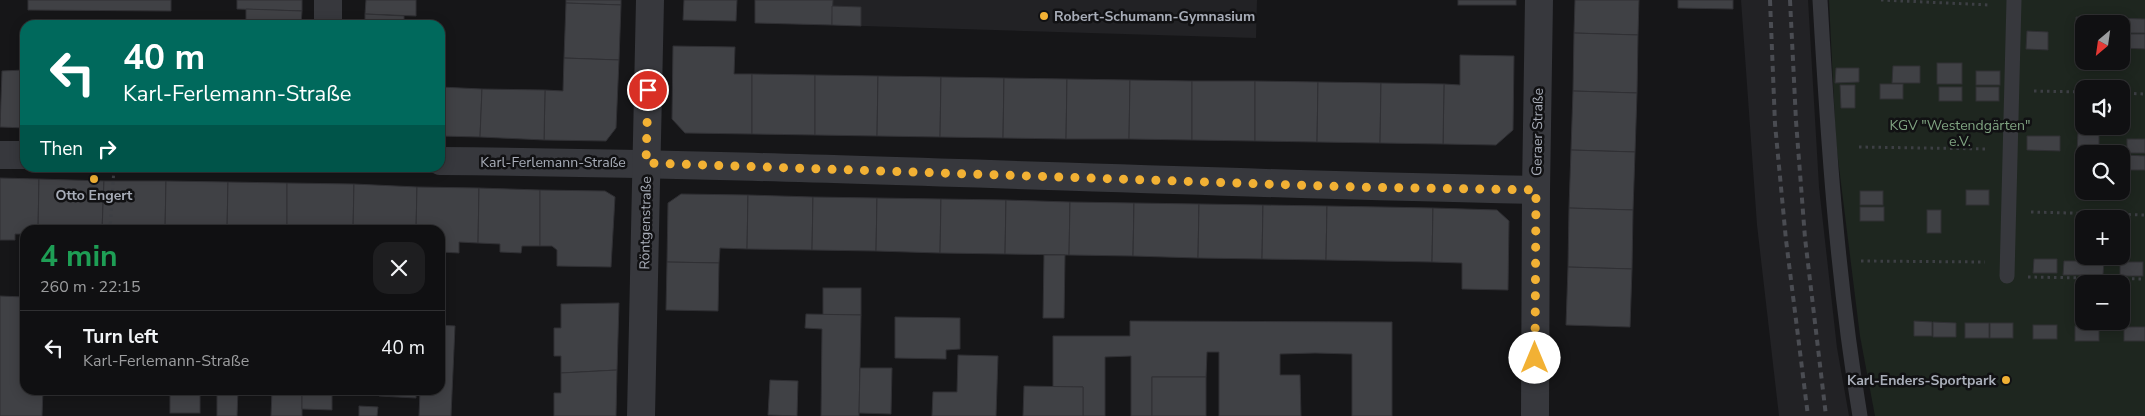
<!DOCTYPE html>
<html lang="en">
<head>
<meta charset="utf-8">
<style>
	:root { --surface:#101012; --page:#1e1e20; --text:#f1f3f6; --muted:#9c9d9f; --line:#303032 }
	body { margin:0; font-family:"Nunito Sans",sans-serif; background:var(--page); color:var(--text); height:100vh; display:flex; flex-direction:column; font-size:19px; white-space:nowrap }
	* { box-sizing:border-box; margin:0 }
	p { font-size:16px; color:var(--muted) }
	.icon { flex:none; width:28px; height:28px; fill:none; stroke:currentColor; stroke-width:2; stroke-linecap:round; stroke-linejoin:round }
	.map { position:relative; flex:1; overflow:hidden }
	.panel { position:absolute; left:20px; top:225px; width:425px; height:170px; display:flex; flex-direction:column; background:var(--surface); border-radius:15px; box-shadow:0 2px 12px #0003,0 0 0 1px var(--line) }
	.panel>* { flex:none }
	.guide { position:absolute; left:20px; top:20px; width:425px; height:152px; border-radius:15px; box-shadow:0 2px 12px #0003,0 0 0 1px var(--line); background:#00695c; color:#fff; overflow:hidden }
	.needle { width:32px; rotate:209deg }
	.fabs { position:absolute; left:2075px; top:15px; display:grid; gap:10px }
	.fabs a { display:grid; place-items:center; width:55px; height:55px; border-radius:10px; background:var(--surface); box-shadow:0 2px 12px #0003,0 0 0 1px var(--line); font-size:25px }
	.pin { position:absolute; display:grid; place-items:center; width:42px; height:42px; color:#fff; margin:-21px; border:2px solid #fff; border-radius:50%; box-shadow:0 1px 5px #0007 }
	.me { position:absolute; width:55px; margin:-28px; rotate:0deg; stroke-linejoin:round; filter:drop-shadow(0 0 4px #0008) }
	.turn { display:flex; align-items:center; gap:18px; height:105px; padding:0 20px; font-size:22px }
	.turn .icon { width:65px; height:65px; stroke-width:2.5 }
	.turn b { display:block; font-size:35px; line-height:42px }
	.then { display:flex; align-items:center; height:48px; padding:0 20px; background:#0003; gap:10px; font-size:19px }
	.round { display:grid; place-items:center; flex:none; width:52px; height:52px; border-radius:15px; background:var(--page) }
	.headline { display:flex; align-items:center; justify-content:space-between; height:85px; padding:0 20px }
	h1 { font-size:30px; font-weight:700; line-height:38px; color:#1e9e55 }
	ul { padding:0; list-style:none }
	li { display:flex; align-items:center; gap:15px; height:75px; padding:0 20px; border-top:1px solid var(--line) }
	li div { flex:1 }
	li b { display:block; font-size:19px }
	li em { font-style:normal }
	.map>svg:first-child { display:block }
	.built { fill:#222225 }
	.green { fill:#1e261f; fill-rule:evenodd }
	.building { fill:#404145; stroke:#303034 }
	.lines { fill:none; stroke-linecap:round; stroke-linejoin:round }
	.path { stroke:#3d3f44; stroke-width:3; stroke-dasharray:2.5 4; stroke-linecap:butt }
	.lane { stroke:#37383d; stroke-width:15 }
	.street { stroke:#37383d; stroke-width:28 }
	.rail { stroke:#4a4c52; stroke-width:4; stroke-dasharray:6 5; stroke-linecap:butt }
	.route { stroke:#f2b134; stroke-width:9; stroke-dasharray:0 16.2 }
	.poi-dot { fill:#f2b134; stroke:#111113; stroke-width:2 }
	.labels { text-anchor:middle; stroke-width:5; stroke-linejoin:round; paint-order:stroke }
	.poi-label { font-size:14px; font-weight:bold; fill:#a8adb8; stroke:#111113; text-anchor:start }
	.park-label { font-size:14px; fill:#7fa381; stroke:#111113 }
	.street-label { font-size:14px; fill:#a8adb8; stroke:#111113 }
</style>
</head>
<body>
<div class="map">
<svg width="2145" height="416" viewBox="0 0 2145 416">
	<rect width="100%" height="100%" fill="#161618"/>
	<g class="built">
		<polygon points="833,0 1257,0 1256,38 832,25"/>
		<polygon points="1741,0 1808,0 1819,187 1837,348 1849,416 1779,416 1757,225"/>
	</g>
	<path class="green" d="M1829 0H2145V416H1875L1860 336 1836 143ZM2084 24H2121V61H2084ZM2084 89H2121V126H2084ZM2084 154H2121V191H2084ZM2084 219H2121V256H2084ZM2084 284H2121V321H2084Z"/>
	<g class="building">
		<polygon points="28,0 171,0 171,11 28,10"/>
		<polygon points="237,0 302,0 302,11 237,9"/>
		<polygon points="366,0 416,0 416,16 365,14"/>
		<polygon points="566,0 621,0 621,5 566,3"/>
		<polygon points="684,0 737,0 736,21 683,20"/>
		<polygon points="755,0 833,0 832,25 755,23"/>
		<rect x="1458" y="0" width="58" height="5"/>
		<polygon points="1575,0 1639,0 1638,35 1574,33"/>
		<polygon points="1678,0 1733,0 1733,9 1678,8"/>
		<polygon points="566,3 621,5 619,60 564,58"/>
		<polygon points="832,6 861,7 861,26 832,25"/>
		<polygon points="246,9 302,11 301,25 246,25"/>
		<polygon points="365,14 404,16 404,25 365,25"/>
		<polygon points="2076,17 2109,18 2109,24 2084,24 2084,32 2076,32"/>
		<polygon points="2114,18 2145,19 2145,33 2121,33 2121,24 2114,24"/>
		<polygon points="2027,31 2048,32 2048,50 2026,49"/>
		<polygon points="1574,33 1638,35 1637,93 1573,91"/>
		<polygon points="2081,33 2084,33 2084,47 2080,47"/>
		<polygon points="2121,34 2145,34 2145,49 2121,48"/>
		<polygon points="673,46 735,47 734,74 752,74 752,134 685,133 672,119"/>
		<polygon points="1460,55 1514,56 1513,130 1496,145 1443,144 1444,84 1460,85"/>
		<polygon points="564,58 619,60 616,128 606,141 544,140 545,90 563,91"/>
		<rect x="1937" y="63" width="25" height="21"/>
		<polygon points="1893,66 1920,66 1920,83 1892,83"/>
		<polygon points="1836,68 1859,68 1859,82 1835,83"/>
		<polygon points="24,70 25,128 0,127 2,71"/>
		<rect x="1976" y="71" width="24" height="14"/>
		<polygon points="752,74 815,75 815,135 752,134"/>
		<polygon points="815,75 878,76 877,136 815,135"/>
		<polygon points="878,76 941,77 940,137 877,136"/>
		<polygon points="941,77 1004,78 1003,138 940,137"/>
		<polygon points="1004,78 1067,79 1066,139 1003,138"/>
		<polygon points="1067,79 1130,80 1129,139 1066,139"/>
		<polygon points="1130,80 1192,81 1192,140 1129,139"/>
		<polygon points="1192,81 1255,81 1255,141 1192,140"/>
		<polygon points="1255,81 1318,82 1317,142 1255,141"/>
		<polygon points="1318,82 1381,83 1380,143 1317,142"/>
		<polygon points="1381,83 1444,84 1443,144 1380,143"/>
		<rect x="1880" y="84" width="23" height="15"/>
		<polygon points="1840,85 1855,85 1855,108 1841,108"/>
		<polygon points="440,87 482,89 480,137 440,136"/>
		<rect x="1939" y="87" width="23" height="14"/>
		<rect x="1976" y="87" width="23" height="14"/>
		<polygon points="482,89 545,90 544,140 480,137"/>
		<polygon points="1573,91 1637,93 1635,152 1571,150"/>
		<polygon points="2078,133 2099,134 2099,152 2077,151"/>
		<polygon points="2027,136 2060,136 2060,151 2027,150"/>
		<rect x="2127" y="139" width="18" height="14"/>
		<polygon points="1571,150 1635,152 1633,210 1569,208"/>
		<polygon points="2077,153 2109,154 2084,154 2084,167 2076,167"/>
		<polygon points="2125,155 2145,156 2145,170 2125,170"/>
		<polygon points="0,178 39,179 38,230 25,230 25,234 15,234 15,240 0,240"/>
		<polygon points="39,179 104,181 102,230 38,230"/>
		<polygon points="104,181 166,181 165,230 102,230"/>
		<polygon points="166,181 228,182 227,230 165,230"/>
		<polygon points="228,182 287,183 287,230 227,230"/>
		<polygon points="287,183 354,184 353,230 287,230"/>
		<polygon points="354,184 417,187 416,230 353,230"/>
		<polygon points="417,187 479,188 478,243 459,242 459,253 440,252 440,230 416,230"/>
		<polygon points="479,188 540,190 540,246 522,246 521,253 500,252 500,244 478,243"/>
		<polygon points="540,190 605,191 615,197 611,267 557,266 557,250 552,246 540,246"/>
		<rect x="1966" y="190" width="23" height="15"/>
		<rect x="1860" y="191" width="23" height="14"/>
		<polygon points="681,194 748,195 747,249 720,248 719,263 667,262 668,203"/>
		<polygon points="748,195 813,197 812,250 747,249"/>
		<polygon points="813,197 877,198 876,251 812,250"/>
		<polygon points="877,198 941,199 940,253 876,251"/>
		<polygon points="941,199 1006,200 1005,254 940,253"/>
		<polygon points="1006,200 1070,202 1069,255 1005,254"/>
		<polygon points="1070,202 1134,203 1133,256 1069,255"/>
		<polygon points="1134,203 1199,204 1198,258 1133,256"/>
		<polygon points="1199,204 1263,205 1262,259 1198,258"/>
		<polygon points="1263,205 1327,206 1326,260 1262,259"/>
		<polygon points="1327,206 1433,208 1432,262 1326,260"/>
		<rect x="1860" y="207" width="24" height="14"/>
		<polygon points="1433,208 1497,210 1509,221 1508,290 1462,289 1462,263 1432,262"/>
		<polygon points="1569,208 1633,210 1632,269 1568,267"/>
		<rect x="1927" y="210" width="14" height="23"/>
		<polygon points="1044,255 1065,255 1064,318 1043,318"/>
		<polygon points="2034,259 2057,259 2057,273 2033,273"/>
		<polygon points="2064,261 2104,261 2103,275 2063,275"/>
		<polygon points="667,262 719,263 718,311 666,310"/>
		<rect x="2120" y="262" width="23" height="14"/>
		<polygon points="1568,267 1632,269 1630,327 1566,325"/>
		<rect x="823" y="288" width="38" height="27"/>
		<polygon points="0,296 25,297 25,390 43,390 42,416 0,416"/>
		<polygon points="619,303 617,370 561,373 561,356 554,356 554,328 561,328 561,304"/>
		<polygon points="806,314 861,315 859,416 821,416 822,329 805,328"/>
		<polygon points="895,317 960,318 960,349 946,350 946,359 895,358"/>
		<polygon points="1130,321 1392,322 1392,416 1352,416 1352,354 1315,353 1280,354 1280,375 1300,375 1301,416 1219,416 1219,352 1207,352 1206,377 1152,377 1152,416 1131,416 1131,356 1105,357 1105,416 1083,416 1083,387 1053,387 1053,336 1130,336"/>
		<polygon points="1914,321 1932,322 1932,336 1914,336"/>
		<polygon points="1933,322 1956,323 1956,337 1933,337"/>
		<rect x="1965" y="323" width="24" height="15"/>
		<rect x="1990" y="323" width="23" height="15"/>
		<polygon points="440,325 455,326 451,416 419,416 420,390 440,390"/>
		<rect x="2033" y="325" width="24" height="14"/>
		<rect x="2075" y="326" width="24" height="15"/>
		<rect x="2124" y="327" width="21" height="14"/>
		<polygon points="958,355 998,356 996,416 932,416 933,392 957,392"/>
		<polygon points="860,368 892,368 891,414 859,413"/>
		<polygon points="617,370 616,416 554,416 554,393 561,393 561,373"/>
		<rect x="1152" y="377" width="54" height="39"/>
		<polygon points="770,380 798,381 797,416 768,415"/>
		<polygon points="1024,386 1083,387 1083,416 1023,416"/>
		<rect x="170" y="390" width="30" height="23"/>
		<polygon points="217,390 238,390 237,416 217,416"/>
		<polygon points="272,390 302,390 302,416 271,416"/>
		<polygon points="302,390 332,390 332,410 302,409"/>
		<polygon points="379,390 416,390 416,398 379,396"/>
		<polygon points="359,406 378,407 377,416 359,416"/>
	</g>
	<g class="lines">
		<g class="path">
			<polyline points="1881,0 1990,5"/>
			<polyline points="2034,91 2084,92"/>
			<polyline points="2121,93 2145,94"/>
			<polyline points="1859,147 1988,149"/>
			<polyline points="2031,212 2145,215"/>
			<polyline points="110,230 114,168"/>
			<polyline points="1861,261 1985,262"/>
			<polyline points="2028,277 2145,279"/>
		</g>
		<g class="lane">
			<path d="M1820 0C1828 140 1837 278 1860 416"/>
			<polyline points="2007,276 2014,0"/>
		</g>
		<g class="street">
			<polyline points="328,25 328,0"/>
			<polyline points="0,155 25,155"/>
			<path d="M440 161C805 164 1170 183 1536 190"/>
			<polyline points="1535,414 1536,190 1539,0"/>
			<polyline points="641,416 650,0"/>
		</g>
		<g class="rail">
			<polyline points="1770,0 1775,124 1786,240 1808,416"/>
			<polyline points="1790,0 1796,121 1805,238 1826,416"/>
		</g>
	</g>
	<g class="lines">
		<polyline class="route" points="648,90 646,163 1354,187 1536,190 1535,358"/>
	</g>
	<g class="poi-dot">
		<circle cx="1044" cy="16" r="5"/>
		<circle cx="94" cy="179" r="5"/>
		<circle cx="2006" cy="380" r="5"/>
	</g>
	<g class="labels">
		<g class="poi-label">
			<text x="1054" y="21">Robert-Schumann-Gymnasium</text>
			<text x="94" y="200" text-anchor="middle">Otto Engert</text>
			<text x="1996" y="385" text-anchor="end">Karl-Enders-Sportpark</text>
		</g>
		<g class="park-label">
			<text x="1960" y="130">KGV "Westendgärten"<tspan x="1960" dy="16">e.V.</tspan></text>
		</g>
		<g class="street-label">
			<text transform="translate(1537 132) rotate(-89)" y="5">Geraer Straße</text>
			<text x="553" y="167">Karl-Ferlemann-Straße</text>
			<text transform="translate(645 223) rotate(-89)" y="5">Röntgenstraße</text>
		</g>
	</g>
</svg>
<div class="fabs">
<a><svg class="needle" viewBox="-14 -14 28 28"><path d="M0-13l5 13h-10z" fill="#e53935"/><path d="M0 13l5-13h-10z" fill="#9c9d9f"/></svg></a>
<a><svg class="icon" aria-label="sound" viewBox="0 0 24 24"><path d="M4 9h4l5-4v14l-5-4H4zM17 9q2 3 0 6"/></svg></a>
<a><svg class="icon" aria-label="search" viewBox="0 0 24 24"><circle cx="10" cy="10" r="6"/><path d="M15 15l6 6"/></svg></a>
<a>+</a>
<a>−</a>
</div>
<div class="pin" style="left:648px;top:90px;background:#d93025"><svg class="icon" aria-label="arrive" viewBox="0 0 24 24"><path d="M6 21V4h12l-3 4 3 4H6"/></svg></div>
<svg class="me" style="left:1535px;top:358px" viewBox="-20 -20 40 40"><circle r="19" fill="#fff"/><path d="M0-13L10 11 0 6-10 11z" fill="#f2b134"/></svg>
<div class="guide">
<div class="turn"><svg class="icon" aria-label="left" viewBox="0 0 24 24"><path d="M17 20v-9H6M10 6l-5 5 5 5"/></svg><div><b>40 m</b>Karl-Ferlemann-Straße</div></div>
<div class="then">Then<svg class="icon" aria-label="right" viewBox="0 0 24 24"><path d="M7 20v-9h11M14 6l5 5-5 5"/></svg></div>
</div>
<section class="panel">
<div class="headline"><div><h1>4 min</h1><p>260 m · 22:15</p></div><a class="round"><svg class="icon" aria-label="close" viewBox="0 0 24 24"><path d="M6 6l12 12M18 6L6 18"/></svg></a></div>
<ul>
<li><svg class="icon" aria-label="left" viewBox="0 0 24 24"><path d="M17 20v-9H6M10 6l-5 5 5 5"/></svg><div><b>Turn left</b><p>Karl-Ferlemann-Straße</p></div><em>40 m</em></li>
</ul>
</section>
</div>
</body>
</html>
